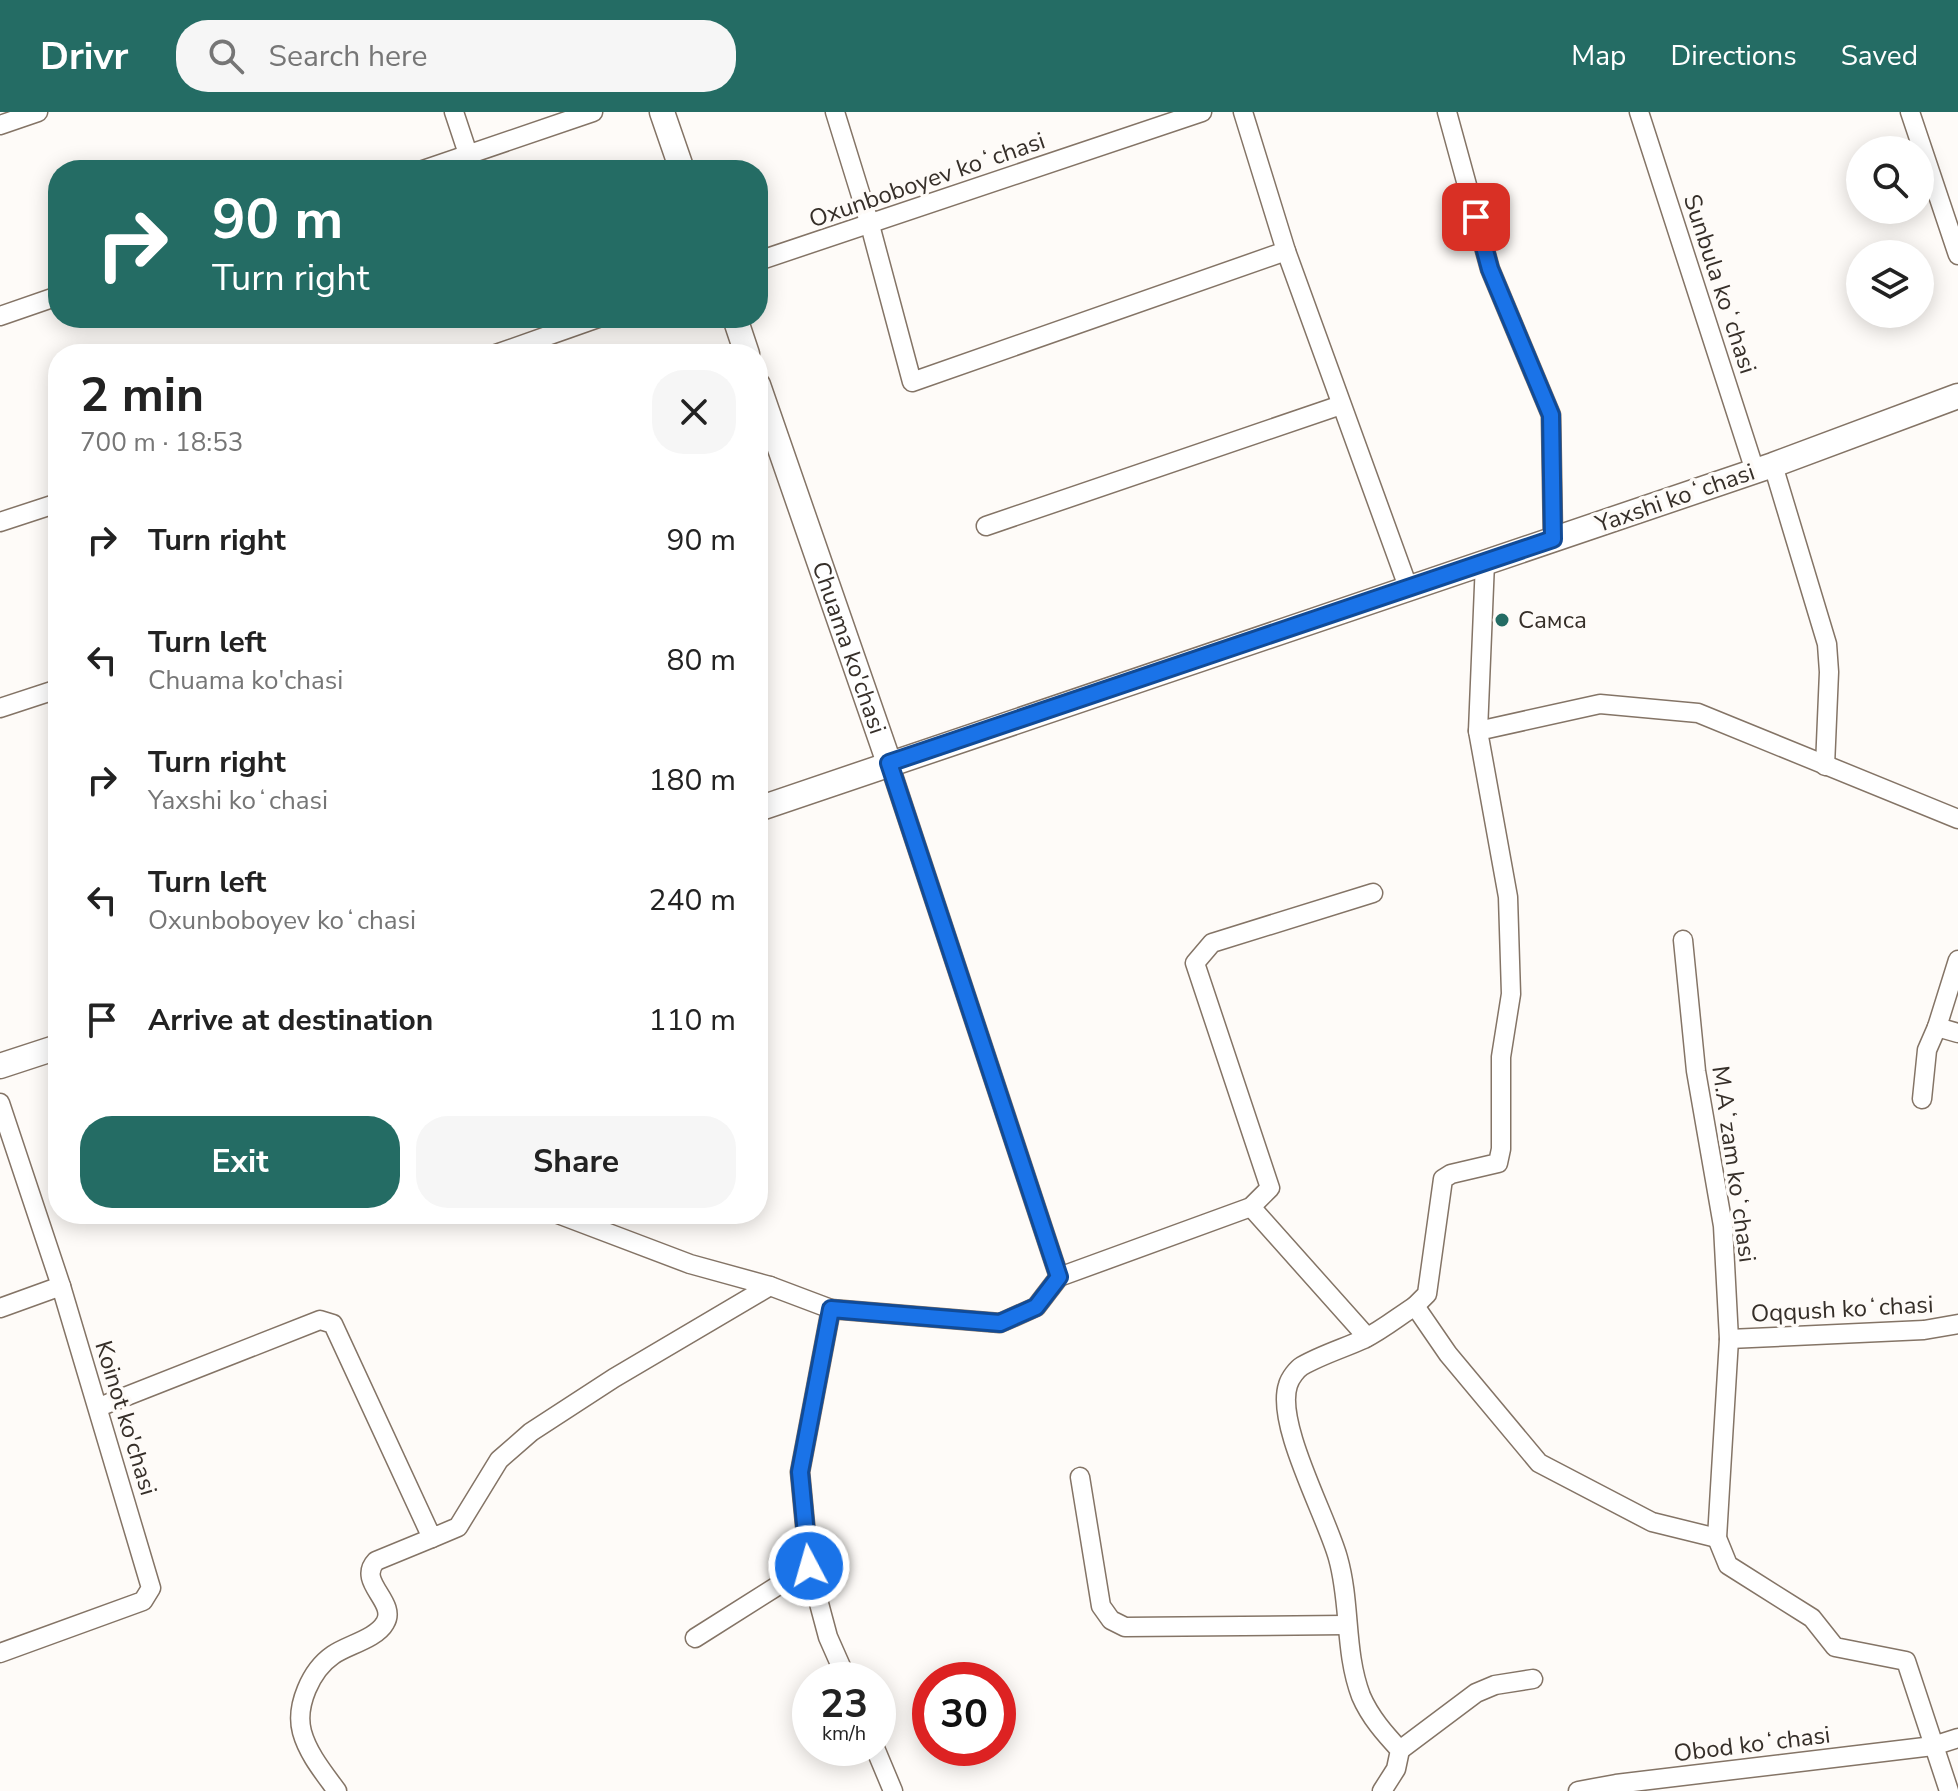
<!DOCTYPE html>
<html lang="en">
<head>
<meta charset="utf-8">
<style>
	:root { --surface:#fff; --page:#f6f6f6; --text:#222; --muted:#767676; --accent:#246c64 }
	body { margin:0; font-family:"Nunito Sans",sans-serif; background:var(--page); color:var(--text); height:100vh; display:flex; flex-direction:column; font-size:30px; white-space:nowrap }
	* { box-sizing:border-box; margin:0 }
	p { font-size:26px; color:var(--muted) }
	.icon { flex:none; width:44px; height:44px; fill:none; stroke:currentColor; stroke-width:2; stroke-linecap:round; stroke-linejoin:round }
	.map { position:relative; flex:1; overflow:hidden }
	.sheet { position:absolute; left:48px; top:232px; width:720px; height:880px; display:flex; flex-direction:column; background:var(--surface); border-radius:32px; box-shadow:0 4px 20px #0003 }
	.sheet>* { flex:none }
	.hud { position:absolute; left:48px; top:48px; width:720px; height:168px; border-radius:32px; box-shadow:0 4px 20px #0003; background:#246c64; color:#fff; overflow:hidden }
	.fabs { position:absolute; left:1846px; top:24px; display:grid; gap:16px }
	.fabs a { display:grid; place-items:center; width:88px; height:88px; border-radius:50%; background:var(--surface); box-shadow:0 4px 20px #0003; font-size:40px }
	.speed { position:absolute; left:792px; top:1550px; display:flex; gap:16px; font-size:40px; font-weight:700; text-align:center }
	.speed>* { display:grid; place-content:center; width:104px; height:104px; border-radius:50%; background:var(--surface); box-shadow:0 4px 20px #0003; line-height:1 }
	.speed small { font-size:20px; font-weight:400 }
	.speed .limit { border:12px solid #d22; background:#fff; color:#111 }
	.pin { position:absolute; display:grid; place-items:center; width:68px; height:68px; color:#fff; margin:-34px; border-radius:16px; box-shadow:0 4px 12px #0006 }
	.me { position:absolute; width:88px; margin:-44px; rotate:354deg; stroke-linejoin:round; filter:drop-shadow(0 0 6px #0008) }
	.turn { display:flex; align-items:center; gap:28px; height:168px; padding:0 32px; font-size:36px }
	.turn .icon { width:104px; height:104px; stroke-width:2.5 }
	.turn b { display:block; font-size:56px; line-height:68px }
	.round { display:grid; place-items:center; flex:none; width:84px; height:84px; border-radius:32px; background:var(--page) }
	.headline { display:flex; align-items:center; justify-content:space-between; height:136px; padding:0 32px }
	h1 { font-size:48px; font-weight:700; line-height:60px }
	.cta { display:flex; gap:16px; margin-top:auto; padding:16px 32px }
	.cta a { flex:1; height:92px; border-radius:32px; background:var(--accent); color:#fff; font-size:32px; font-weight:700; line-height:92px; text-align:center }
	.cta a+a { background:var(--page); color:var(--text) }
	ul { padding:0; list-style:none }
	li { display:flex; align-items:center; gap:24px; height:120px; padding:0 32px }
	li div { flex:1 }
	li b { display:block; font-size:30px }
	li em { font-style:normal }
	header { display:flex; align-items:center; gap:48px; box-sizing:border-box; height:112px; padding:0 40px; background:var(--accent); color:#fff }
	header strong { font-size:38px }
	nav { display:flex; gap:44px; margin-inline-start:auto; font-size:28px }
	.search { width:560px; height:72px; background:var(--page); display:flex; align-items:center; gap:20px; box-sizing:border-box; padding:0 28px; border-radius:32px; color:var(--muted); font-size:30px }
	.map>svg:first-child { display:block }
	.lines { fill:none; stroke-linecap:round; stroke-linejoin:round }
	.minor-casing { stroke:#847466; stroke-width:21 }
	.tertiary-casing { stroke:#847466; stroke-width:27 }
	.minor { stroke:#fff; stroke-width:18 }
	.tertiary { stroke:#fff; stroke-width:24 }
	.route-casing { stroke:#114b97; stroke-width:20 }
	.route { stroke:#1a73e8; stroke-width:14 }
	.poi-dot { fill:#246c64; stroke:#fefbf8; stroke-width:3 }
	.labels { text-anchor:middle; stroke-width:7; stroke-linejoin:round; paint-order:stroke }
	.street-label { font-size:24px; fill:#362f29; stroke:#fefbf8 }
	.poi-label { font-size:24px; fill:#362f29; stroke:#fefbf8; text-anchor:start }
</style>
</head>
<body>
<header>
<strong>Drivr</strong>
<div class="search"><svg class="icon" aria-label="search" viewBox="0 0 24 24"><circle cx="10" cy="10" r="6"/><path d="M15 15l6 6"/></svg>Search here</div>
<nav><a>Map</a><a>Directions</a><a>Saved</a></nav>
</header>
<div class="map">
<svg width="1958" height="1679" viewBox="0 0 1958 1679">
	<rect width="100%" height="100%" fill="#fefbf8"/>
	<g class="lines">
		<defs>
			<g id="minor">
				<polyline points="454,0 468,42"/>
				<polyline points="835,0 870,113 912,270 1286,139"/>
				<polyline points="1243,0 1286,139 1408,475"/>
				<polyline points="1447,0 1490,157 1551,303 1553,427"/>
				<polyline points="1639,0 1755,359"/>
				<polyline points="1910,0 1958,143"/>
				<polyline points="0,13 38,0"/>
				<polyline points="423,58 593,0"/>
				<polyline points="758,149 1202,0"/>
				<polyline points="0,204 58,184"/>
				<polyline points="496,242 598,206"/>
				<polyline points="1773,353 1827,532 1829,560 1825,654"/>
				<polyline points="0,410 58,391"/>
				<polyline points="986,414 1341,293"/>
				<polyline points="0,596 58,577"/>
				<polyline points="1478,619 1485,450"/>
				<polyline points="889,651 1059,1165"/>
				<polyline points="1683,828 1696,959 1723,1114 1729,1227 1717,1426 1728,1453 1812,1506 1835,1535 1906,1549 1949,1679"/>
				<polyline points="1958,848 1937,915 1958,921"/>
				<polyline points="1922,987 1927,938 1937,915"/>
				<polyline points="0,991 61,1174 151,1476 143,1489 0,1541"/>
				<polyline points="1251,1095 1367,1225"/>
				<polyline points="558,1102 690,1152 770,1174 831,1197 800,1360 809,1454 828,1525 847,1568"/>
				<polyline points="1415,1194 1427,1182 1443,1067 1451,1062 1498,1051 1501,1037 1501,945 1511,882 1508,785 1478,619 1600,592 1698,601 1958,707"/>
				<polyline points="0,1196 61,1174"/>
				<polyline points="831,1197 1000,1211 1036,1195 1059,1165 1251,1095 1270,1076 1195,851 1212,831 1373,781"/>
				<polyline points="1729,1227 1924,1218 1958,1212"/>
				<polyline points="99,1295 320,1208 333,1212 432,1426 458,1415 499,1348 531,1320 614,1266 770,1174"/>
				<polyline points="1080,1365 1101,1494 1111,1508 1125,1515 1346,1513"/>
				<polyline points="695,1526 809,1454"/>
				<polyline points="875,1636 893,1679"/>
				<polyline points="1400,1638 1476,1581 1495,1573 1533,1567"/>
				<path d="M337 1679C324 1661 308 1642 302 1620 295 1594 311 1558 333 1543 347 1533 376 1527 385 1511 398 1490 356 1470 376 1449L432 1426"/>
				<path d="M1382 1679 1396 1657 1400 1638C1385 1622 1370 1605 1361 1584 1344 1539 1351 1492 1338 1446 1327 1405 1275 1312 1288 1273 1290 1266 1297 1257 1302 1254 1321 1243 1344 1236 1364 1227 1382 1218 1398 1205 1415 1194L1448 1242 1539 1351 1652 1410 1717 1426"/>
				<polyline points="1578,1679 1616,1672 1933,1634 1958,1626"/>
			</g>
			<g id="tertiary">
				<polyline points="662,0 682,58"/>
				<polyline points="735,206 747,242"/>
				<path id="s1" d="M758 273 889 651"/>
				<polyline points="758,697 1773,353 1958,284"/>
				<polyline points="0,954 58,935"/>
			</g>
		</defs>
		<use href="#minor" class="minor-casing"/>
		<use href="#tertiary" class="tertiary-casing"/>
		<use href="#minor" class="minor"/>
		<use href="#tertiary" class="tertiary"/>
	</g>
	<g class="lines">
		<defs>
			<polyline id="route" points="809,1454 800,1360 831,1197 1000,1211 1036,1195 1059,1165 889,651 1553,427 1551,303 1490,157 1476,105"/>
		</defs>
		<use href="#route" class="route-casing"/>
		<use href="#route" class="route"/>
	</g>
	<circle class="poi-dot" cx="1502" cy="508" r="8"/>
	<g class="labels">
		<g class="street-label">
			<text transform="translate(927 68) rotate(-19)" y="8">Oxunboboyev koʻchasi</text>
			<text transform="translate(1720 172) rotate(72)" y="8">Sunbula koʻchasi</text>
			<text transform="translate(1675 386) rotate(-19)" y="8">Yaxshi koʻchasi</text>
			<text dy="8" stroke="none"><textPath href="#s1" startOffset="278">Chuama ko'chasi</textPath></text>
			<text transform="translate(1734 1052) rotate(82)" y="8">M.Aʻzam koʻchasi</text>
			<text transform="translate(1842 1197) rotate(-3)" y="8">Oqqush koʻchasi</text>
			<text transform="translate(126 1306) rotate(73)" y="8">Koinot ko'chasi</text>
			<text transform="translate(1752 1632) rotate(-7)" y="8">Obod koʻchasi</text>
		</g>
		<g class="poi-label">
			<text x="1518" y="516">Самса</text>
		</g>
	</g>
</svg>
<div class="fabs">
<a><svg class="icon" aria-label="search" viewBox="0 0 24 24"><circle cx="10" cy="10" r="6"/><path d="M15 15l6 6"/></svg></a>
<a><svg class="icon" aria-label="layers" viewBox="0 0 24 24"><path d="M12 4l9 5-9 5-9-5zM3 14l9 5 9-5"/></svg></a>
</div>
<div class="speed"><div>23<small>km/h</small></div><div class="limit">30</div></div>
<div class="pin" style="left:1476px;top:105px;background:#d93025"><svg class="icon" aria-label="arrive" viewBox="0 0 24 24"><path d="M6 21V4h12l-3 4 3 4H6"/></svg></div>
<svg class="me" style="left:809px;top:1454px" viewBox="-20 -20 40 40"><circle r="17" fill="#1a73e8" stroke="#fff" stroke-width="3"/><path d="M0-11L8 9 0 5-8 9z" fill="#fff"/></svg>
<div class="hud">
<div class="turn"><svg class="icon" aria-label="right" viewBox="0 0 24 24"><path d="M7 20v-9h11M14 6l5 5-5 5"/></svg><div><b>90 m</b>Turn right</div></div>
</div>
<section class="sheet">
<div class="headline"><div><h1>2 min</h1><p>700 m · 18:53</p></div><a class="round"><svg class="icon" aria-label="close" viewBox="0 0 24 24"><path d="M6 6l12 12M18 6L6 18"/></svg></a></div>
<ul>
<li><svg class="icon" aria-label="right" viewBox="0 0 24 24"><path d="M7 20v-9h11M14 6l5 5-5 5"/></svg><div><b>Turn right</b></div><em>90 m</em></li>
<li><svg class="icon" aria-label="left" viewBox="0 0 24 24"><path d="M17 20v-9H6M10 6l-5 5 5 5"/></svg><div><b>Turn left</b><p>Chuama ko'chasi</p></div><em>80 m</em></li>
<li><svg class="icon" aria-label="right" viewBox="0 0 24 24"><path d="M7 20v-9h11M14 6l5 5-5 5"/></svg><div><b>Turn right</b><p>Yaxshi koʻchasi</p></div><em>180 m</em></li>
<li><svg class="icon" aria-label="left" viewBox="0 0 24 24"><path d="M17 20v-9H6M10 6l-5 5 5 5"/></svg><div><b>Turn left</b><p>Oxunboboyev koʻchasi</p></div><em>240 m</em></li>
<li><svg class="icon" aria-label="arrive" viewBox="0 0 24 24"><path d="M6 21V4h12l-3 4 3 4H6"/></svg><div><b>Arrive at destination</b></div><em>110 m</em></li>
</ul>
<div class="cta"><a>Exit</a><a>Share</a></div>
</section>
</div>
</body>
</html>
